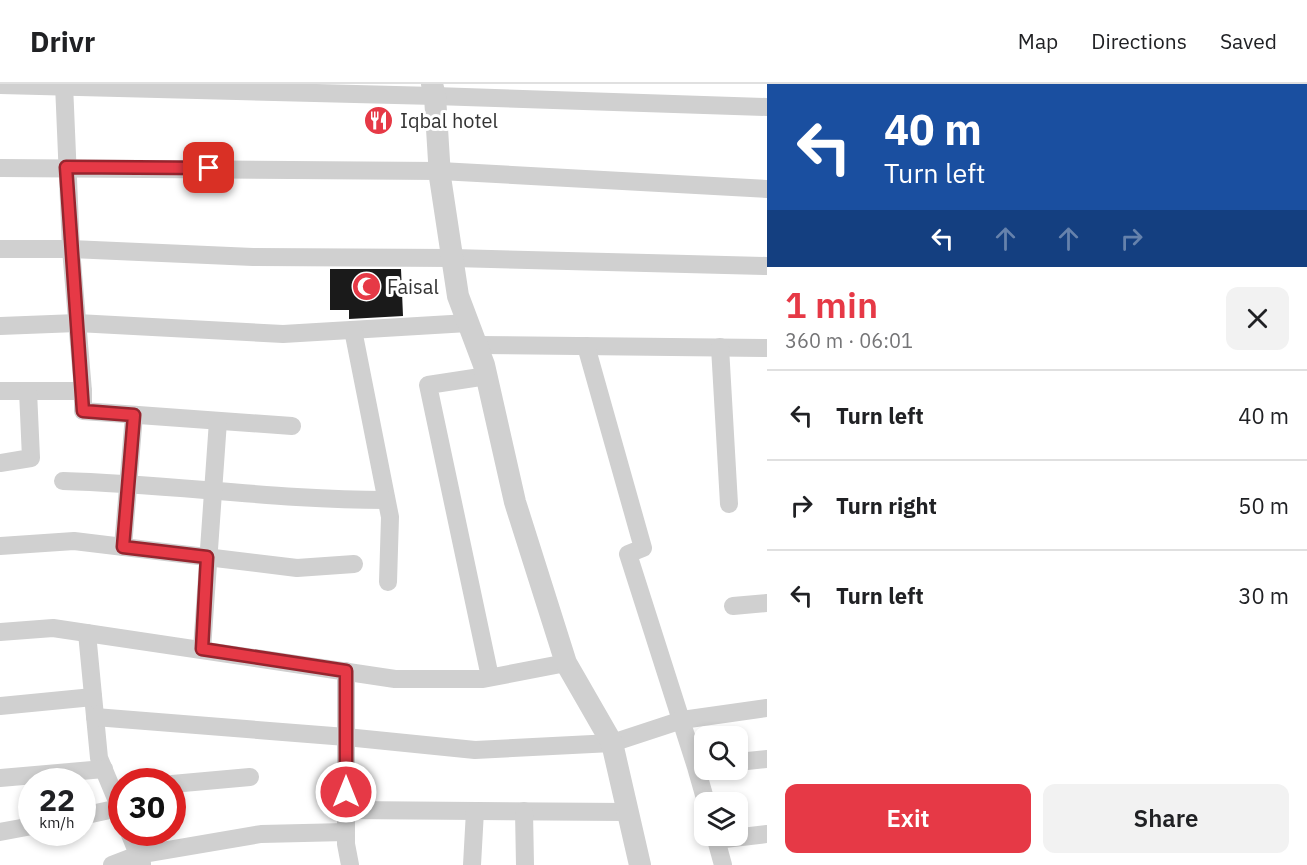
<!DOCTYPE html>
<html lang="en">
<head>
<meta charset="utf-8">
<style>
	:root { --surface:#fff; --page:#f2f2f2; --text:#202124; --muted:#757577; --line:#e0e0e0; --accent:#e63946 }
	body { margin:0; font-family:"IBM Plex Sans",sans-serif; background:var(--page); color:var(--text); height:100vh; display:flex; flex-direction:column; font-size:22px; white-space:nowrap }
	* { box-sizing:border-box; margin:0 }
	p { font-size:20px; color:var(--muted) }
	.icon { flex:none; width:33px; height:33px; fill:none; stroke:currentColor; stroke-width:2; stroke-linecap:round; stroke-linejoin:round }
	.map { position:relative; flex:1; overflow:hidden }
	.sheet { display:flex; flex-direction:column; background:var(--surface); width:540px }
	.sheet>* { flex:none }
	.hud { background:#1a4fa0; color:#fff; overflow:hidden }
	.tools { position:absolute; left:694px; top:642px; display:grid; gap:12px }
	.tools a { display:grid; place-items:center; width:54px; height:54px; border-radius:12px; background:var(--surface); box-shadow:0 3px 9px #0003; font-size:30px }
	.speed { position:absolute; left:18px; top:684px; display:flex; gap:12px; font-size:30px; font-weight:700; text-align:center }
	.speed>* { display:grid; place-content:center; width:78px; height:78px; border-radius:50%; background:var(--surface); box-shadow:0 3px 9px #0003; line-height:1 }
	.speed small { font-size:15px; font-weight:400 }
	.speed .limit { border:9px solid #d22; background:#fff; color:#111 }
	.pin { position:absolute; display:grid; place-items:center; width:51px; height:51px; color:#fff; margin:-26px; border-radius:12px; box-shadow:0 3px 9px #0006 }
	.me { position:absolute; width:66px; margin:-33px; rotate:0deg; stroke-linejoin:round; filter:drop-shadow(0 0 4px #0008) }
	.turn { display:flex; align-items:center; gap:21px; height:126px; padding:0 18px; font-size:27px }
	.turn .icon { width:78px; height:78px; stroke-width:2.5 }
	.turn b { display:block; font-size:42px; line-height:51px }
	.lanes { display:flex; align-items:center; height:57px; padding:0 18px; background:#0003; justify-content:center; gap:30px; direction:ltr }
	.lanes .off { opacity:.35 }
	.round { display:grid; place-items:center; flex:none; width:63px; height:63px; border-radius:12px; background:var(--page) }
	.head { display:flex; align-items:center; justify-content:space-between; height:102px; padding:0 18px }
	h1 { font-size:36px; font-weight:600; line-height:45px; color:var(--accent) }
	.primary-button { display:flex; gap:12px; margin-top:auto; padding:12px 18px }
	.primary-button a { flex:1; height:69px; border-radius:12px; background:var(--accent); color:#fff; font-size:24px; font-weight:600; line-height:69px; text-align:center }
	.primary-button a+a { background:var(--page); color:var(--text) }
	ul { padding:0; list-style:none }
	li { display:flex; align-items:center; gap:18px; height:90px; padding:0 18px; border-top:2px solid var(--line) }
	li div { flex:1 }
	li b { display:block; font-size:22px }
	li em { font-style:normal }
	header { display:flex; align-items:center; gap:36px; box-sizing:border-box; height:84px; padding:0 30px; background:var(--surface); border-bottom:2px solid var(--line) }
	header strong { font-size:28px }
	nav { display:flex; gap:33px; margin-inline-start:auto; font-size:21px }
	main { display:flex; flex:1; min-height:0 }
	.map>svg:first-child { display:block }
	.building { fill:#1a1a1a }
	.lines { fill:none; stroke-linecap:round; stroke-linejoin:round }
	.minor { stroke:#d0d0d0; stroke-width:18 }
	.tertiary { stroke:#d0d0d0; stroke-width:22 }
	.route-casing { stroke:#96252e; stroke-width:15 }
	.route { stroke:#e63946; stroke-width:10 }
	.labels { text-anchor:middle; stroke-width:6; stroke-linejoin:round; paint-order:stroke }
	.poi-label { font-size:20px; fill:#333; stroke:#fff; text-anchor:start }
</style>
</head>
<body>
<header>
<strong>Drivr</strong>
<nav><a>Map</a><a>Directions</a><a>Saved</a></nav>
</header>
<main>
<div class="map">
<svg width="767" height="781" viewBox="0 0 767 781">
	<rect width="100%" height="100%" fill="#fff"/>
	<polygon class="building" points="330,185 401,185 403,232 349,235 349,226 330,226"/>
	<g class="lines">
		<g class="minor">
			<polyline points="0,1 435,12 767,23"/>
			<polyline points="0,84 440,87 767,105"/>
			<polyline points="0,165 71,165 253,173 453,174 767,182"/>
			<polyline points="0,242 77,239 283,250 468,239"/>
			<polyline points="353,246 390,433 388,498"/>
			<polyline points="477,261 767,264"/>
			<polyline points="586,262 643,464 628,470 696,683 706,718"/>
			<polyline points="720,263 729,420"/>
			<polyline points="487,292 428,301 490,593"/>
			<polyline points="0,307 83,307 71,165 64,0"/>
			<polyline points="83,307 83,327 292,342"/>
			<polyline points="0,379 31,374 28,307"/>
			<path d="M63 397C171 400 278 416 386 416"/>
			<polyline points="0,462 74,457 297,484 354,480"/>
			<polyline points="123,463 134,331"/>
			<polyline points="733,522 767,519"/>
			<polyline points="0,548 53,544 395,595 483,595 566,579"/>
			<polyline points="87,549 99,674 122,729"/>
			<polyline points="202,565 218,337"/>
			<polyline points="346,587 346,760 350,781"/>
			<polyline points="0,622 93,613"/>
			<polyline points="95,633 346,653 475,666 612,659 682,636 767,624"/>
			<polyline points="738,678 767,675"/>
			<polyline points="0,694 104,685"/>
			<polyline points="172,700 250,693"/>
			<polyline points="346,726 627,728"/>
			<polyline points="524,727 525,781"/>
			<polyline points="82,732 119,724"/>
			<polyline points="0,748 32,742"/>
			<polyline points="129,748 142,780"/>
			<polyline points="715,752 723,781"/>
			<polyline points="716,756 767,750"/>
			<polyline points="112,781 138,771 261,750 346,748"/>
			<polyline points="472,781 475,727"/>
		</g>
		<polyline class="tertiary" points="432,0 435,12 440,93 458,212 484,281 515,418 566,579 612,659 640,781"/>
	</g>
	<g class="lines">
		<defs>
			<polyline id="route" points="209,84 66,83 83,327 134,331 123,463 207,473 202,565 346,587 346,708"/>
		</defs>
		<use href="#route" class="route-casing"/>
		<use href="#route" class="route"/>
	</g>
	<defs>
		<symbol id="restaurant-disc" viewBox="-11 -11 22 22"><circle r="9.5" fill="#e63946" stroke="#fff"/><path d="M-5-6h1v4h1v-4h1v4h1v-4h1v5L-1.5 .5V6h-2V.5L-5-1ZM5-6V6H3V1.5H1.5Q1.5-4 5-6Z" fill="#fff"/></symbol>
		<symbol id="mosque-disc" viewBox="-11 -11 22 22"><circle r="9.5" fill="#e63946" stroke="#fff"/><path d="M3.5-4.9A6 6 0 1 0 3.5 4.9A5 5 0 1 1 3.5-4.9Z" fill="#fff"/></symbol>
	</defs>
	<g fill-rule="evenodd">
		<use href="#restaurant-disc" x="362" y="20" width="33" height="33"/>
		<use href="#mosque-disc" x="350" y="186" width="33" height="33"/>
	</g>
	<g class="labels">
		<g class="poi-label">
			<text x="400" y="44">Iqbal hotel</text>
			<text x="387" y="210">Faisal</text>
		</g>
	</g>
</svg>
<div class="tools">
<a><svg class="icon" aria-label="search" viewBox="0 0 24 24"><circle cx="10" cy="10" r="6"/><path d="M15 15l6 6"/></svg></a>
<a><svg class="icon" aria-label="layers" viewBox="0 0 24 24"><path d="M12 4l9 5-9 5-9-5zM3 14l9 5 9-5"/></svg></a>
</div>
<div class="speed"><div>22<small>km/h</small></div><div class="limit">30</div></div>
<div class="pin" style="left:209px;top:84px;background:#d93025"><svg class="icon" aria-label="arrive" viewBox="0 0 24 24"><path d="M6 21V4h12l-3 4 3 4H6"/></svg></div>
<svg class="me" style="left:346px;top:708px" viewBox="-20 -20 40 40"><circle r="17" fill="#e63946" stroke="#fff" stroke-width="3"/><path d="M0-11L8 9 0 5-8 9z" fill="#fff"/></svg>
</div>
<section class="sheet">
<div class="hud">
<div class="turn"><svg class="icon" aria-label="left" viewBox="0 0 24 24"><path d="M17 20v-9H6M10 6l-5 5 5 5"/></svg><div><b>40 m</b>Turn left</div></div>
<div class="lanes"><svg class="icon" aria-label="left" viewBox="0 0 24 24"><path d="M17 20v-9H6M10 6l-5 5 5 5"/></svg><svg class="icon off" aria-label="ahead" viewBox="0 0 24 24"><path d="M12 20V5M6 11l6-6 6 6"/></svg><svg class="icon off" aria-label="ahead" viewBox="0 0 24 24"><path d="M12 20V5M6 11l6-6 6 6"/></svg><svg class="icon off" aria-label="right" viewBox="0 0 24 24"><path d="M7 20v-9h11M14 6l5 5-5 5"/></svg></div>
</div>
<div class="head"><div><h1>1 min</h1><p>360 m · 06:01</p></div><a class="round"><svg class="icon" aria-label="close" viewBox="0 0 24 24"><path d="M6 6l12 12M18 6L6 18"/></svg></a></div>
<ul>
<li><svg class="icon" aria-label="left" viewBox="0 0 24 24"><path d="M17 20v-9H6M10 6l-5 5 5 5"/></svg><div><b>Turn left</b></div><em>40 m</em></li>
<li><svg class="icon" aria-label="right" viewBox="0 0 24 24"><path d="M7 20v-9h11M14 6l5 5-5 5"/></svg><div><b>Turn right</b></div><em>50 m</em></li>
<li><svg class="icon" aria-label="left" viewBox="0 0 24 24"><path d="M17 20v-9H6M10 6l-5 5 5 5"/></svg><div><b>Turn left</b></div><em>30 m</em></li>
</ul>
<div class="primary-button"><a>Exit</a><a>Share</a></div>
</section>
</main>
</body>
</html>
